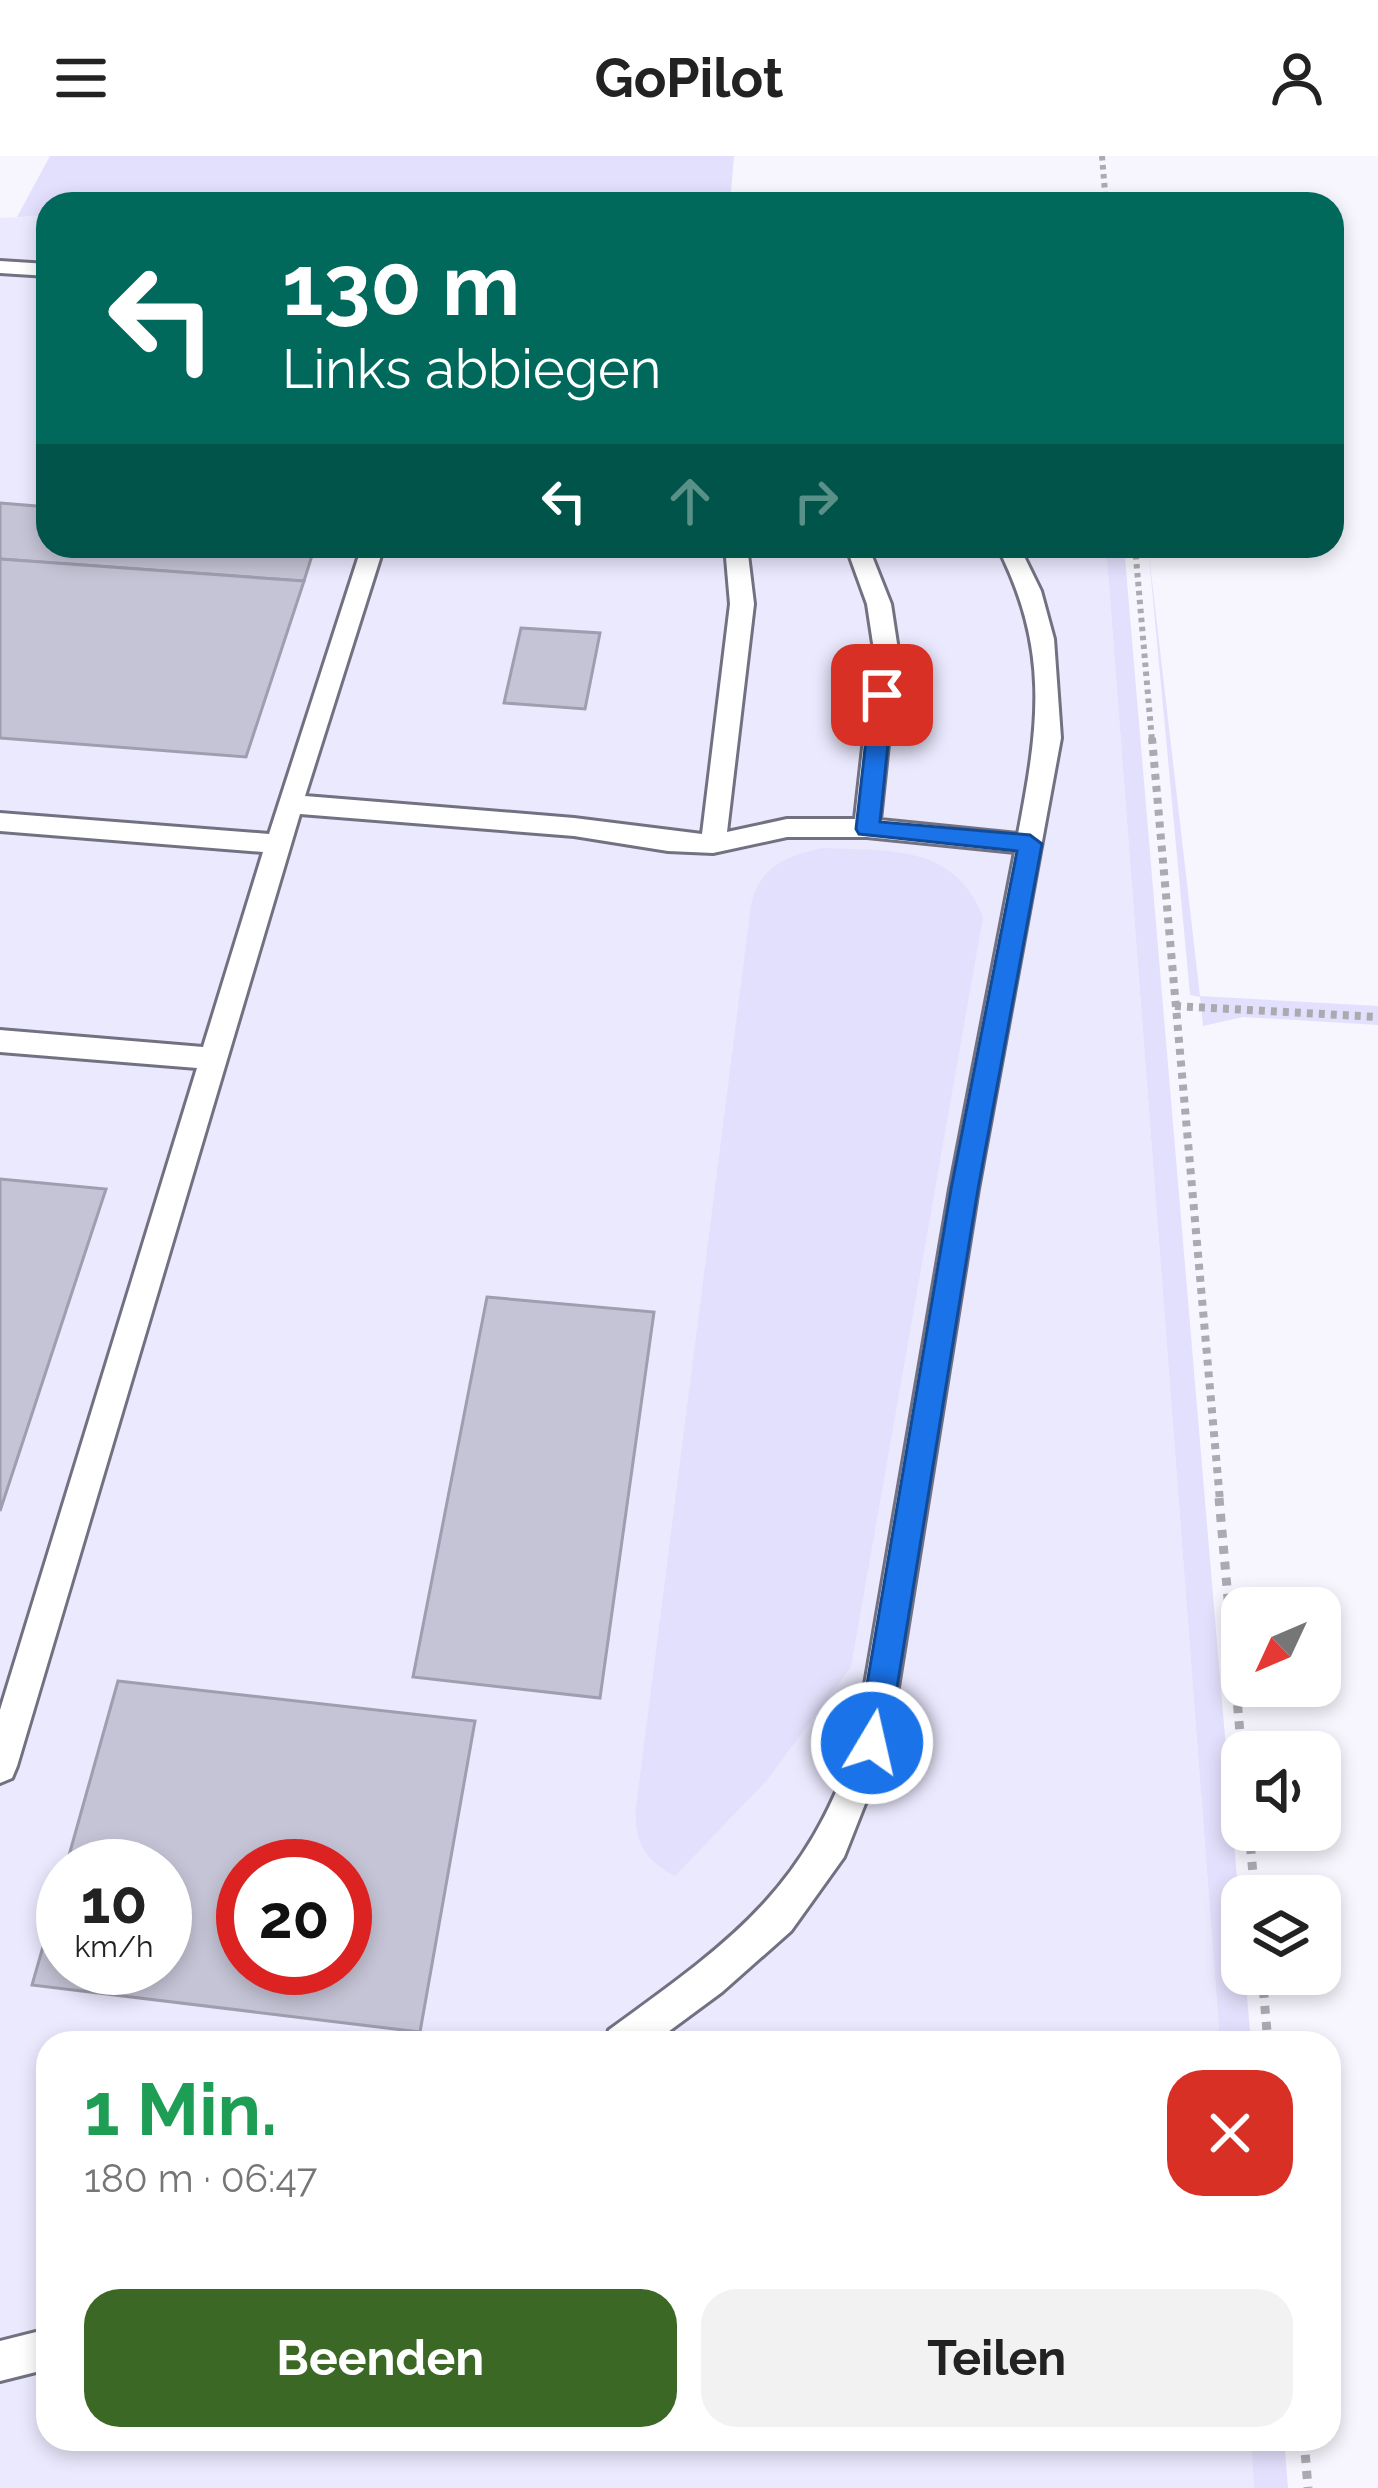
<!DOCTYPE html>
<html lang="de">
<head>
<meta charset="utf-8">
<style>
	:root { --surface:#fff; --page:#f2f2f2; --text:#222; --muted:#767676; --accent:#3c6826 }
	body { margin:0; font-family:Raleway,sans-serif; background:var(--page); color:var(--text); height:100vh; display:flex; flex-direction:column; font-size:45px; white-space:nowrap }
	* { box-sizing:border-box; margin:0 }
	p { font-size:39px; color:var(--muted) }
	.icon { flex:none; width:66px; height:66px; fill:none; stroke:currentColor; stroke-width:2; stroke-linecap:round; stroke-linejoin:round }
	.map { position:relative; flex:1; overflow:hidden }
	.details { position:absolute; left:36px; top:1875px; width:1305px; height:420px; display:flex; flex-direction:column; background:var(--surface); border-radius:36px; box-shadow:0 6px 18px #0003 }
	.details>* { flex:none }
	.banner { position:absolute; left:36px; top:36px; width:1308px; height:366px; border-radius:36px; box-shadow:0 6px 18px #0003; background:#00695c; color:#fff; overflow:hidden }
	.needle { width:78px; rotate:226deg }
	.controls { position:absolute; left:1221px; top:1431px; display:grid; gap:24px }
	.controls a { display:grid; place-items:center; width:120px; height:120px; border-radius:24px; background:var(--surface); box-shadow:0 6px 18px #0003; font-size:60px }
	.speed { position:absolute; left:36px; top:1683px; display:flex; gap:24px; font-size:60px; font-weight:700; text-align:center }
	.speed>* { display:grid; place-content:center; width:156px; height:156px; border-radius:50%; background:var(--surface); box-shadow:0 6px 18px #0003; line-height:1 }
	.speed small { font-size:30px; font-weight:400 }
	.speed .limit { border:18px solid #d22; background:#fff; color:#111 }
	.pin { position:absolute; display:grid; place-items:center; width:102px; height:102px; color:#fff; margin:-51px; border-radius:24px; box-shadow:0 6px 18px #0006 }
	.me { position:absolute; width:132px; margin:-66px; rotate:9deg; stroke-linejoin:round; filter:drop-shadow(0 0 9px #0008) }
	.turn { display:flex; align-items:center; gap:42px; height:252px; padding:0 48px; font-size:54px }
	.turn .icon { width:156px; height:156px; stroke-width:2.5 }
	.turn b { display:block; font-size:84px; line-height:102px }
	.lanes { display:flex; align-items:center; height:114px; padding:0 48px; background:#0003; justify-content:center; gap:60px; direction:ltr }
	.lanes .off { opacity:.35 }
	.round { display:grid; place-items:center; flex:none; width:126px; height:126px; border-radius:36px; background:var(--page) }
	.overview { display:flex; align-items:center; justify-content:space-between; height:204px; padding:0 48px }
	h1 { font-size:72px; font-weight:700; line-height:90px; color:#1e9e55 }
	.cta { display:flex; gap:24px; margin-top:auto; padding:24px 48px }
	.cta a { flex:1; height:138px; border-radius:36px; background:var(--accent); color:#fff; font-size:48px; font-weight:700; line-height:138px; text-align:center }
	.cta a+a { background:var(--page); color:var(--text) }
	header { display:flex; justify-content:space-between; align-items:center; height:156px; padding:0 48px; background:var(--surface); font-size:54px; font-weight:700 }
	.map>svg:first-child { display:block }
	.built { fill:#ebe9fe; fill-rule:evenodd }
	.green { fill:#e3e0fd }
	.building { fill:#c5c4d6; stroke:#9f9dae; stroke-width:3; fill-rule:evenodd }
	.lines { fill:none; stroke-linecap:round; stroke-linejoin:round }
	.lane-casing { stroke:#727181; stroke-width:6 }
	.path-far2 { stroke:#abaab1; stroke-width:6; stroke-dasharray:4.5 4.5; stroke-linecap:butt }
	.path-far1 { stroke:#abaab1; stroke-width:8; stroke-dasharray:6 6; stroke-linecap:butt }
	.path { stroke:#abaab1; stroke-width:9; stroke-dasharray:8 8; stroke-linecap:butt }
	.lane { fill:#fff; fill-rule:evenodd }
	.route { fill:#1a73e8; stroke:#114b97; stroke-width:3 }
</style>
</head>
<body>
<header><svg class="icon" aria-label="menu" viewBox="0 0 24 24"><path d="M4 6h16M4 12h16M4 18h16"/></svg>GoPilot<svg class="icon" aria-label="person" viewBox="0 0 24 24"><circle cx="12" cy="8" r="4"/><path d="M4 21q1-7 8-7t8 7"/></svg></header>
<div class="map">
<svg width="1378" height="2332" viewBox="0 0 1378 2332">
	<rect width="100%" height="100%" fill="#f7f6fe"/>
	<path class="built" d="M48 60V390H1106L1220 1887H48V2283H1251L1254 2332H0V62ZM63 1710H165V1812H63ZM243 1710H345V1812H243Z"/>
	<g class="green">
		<polygon points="50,0 734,0 730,48 549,48 544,39 333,48 48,48 48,60 17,61"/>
		<polygon points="1106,390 1124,390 1251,1887 1220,1887"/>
		<polygon points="1148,390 1200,840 1378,850 1378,869 1243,861 1203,870 1200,841 1190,839"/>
		<path d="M823 692C890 695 955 688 983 761L851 1511 767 1624 675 1720C643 1704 634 1684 636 1651L751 749C759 711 787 699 823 692Z"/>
		<polygon points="1251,2283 1284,2283 1288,2332 1254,2332"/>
	</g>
	<g class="building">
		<polygon points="0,347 48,351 48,390 315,390 304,425 0,403"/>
		<polygon points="0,403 304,425 246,601 0,582"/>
		<polygon points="521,472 600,477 585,553 504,547"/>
		<polygon points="0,1023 106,1033 0,1355"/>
		<polygon points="487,1141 654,1156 600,1542 413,1521"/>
		<path d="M118 1525 475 1565 420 1876 32 1829 63 1721V1812H165V1710H66ZM243 1710H345V1812H243Z"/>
	</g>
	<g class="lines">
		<defs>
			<g id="lane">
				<polygon points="0,105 48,108 48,120 0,117"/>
				<path d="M362 390H384L305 640 574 662 702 678 730 448 725 390H747L754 448 727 676 787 663H855L874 494 867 448 846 390H868L891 448 898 494 880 664 1018 678C1039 568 1050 494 997 390H1019L1041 435 1054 483 1061 582 978 1033 889 1587 844 1701 791 1775 722 1836 653 1887H604L609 1874C730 1786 805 1735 855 1587L950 1033 1015 696 867 681H787L713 697 668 695 574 680 300 658 17 1610 12 1622 0 1627V1554L197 912 0 896V874L203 891 263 696 0 675V657L269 678Z"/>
				<polygon points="48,2173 48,2213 0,2225 0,2185"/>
			</g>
		</defs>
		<use href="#lane" class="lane-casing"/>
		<g class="path-far2">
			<polyline points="1102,0 1106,48"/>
			<polyline points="1135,390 1152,585"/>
		</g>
		<g class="path-far1">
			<polyline points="1152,582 1220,1345"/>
			<polyline points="1175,850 1378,861"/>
		</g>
		<g class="path">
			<polyline points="1219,1342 1242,1599"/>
			<polyline points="1249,1674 1255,1740"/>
			<polyline points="1262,1818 1268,1887"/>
			<polyline points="1304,2283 1308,2332"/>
		</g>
		<use href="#lane" class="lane"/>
	</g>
	<polygon class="route" points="882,531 893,539 880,666 1030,679 1042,688 978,1033 888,1587 883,1598 872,1602 861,1598 857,1587 951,1033 1017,695 859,678 856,673 871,539"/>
</svg>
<div class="controls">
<a><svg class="needle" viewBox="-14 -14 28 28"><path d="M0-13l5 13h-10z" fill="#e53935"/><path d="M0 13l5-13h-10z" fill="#767676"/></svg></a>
<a><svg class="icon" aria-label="sound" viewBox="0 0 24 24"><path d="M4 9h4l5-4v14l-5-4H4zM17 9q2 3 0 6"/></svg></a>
<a><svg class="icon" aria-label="layers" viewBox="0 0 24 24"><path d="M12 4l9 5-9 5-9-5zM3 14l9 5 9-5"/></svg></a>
</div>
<div class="speed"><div>10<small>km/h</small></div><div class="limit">20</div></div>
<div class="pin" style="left:882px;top:539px;background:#d93025"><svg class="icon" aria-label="arrive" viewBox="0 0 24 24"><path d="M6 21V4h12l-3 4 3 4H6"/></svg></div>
<svg class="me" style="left:872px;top:1587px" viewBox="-20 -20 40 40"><circle r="17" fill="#1a73e8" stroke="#fff" stroke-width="3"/><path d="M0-11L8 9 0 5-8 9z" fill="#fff"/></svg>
<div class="banner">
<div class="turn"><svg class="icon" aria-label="left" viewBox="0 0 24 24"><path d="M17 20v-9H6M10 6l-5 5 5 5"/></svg><div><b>130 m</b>Links abbiegen</div></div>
<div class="lanes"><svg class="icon" aria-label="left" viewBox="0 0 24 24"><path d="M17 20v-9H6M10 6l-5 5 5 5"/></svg><svg class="icon off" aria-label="ahead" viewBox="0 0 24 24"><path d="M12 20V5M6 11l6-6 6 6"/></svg><svg class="icon off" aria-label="right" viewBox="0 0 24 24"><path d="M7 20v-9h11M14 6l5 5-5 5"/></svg></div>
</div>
<section class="details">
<div class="overview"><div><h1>1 Min.</h1><p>180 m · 06:47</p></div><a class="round" style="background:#d93025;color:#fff"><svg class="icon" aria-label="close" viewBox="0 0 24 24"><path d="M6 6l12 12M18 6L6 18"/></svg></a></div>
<div class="cta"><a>Beenden</a><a>Teilen</a></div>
</section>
</div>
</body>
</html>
